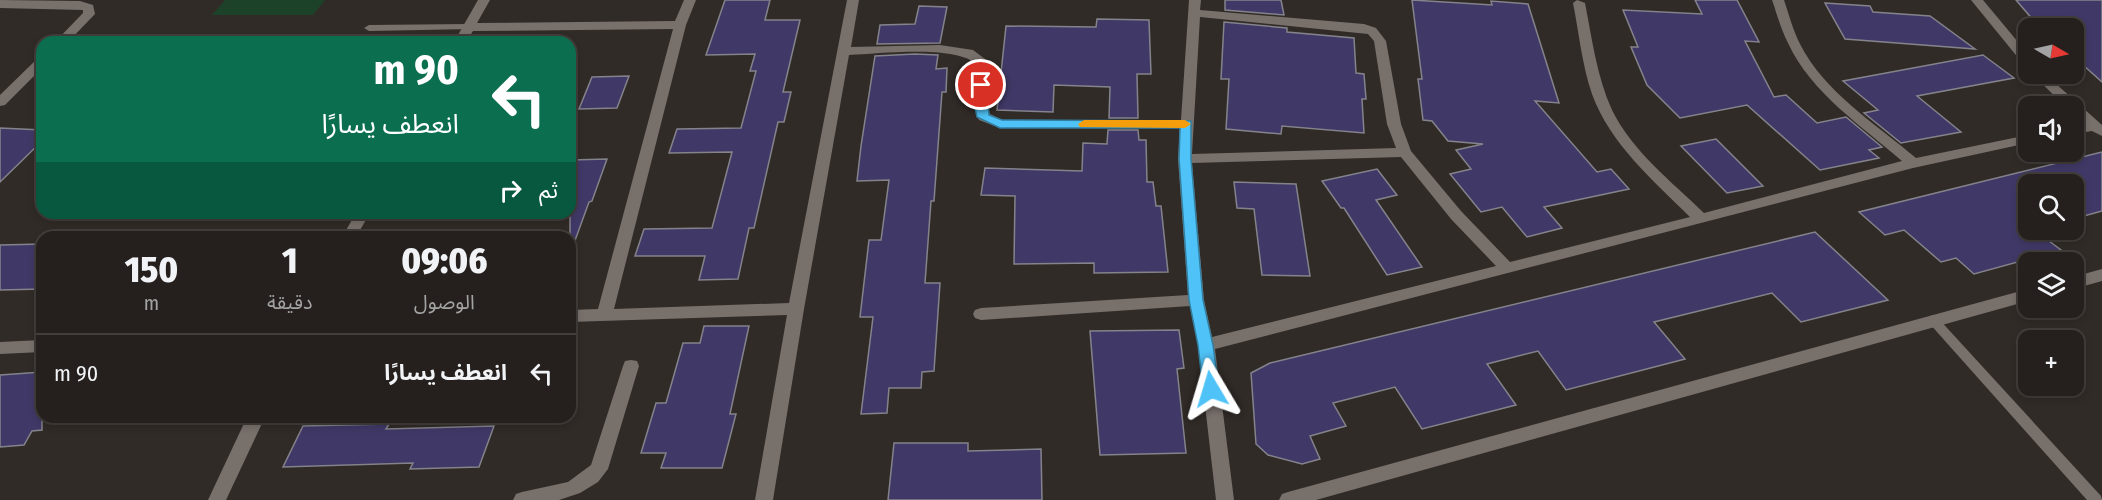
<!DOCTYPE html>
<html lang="ar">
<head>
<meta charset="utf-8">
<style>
	:root { --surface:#25201d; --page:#312d2a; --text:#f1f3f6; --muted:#a3a3a4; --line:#423e3b }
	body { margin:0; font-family:"Fira Sans Condensed","Noto Sans Arabic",sans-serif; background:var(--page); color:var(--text); direction:rtl; height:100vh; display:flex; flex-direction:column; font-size:22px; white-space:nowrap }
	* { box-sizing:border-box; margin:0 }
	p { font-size:20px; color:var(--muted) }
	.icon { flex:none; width:33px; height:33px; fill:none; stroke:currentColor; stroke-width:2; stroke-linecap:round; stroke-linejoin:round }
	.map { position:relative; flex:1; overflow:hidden; direction:ltr }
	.details { position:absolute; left:36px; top:231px; width:540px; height:192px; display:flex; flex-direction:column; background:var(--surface); border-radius:18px; box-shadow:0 3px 9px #0003,0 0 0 2px var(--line); direction:rtl }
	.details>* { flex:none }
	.guide { position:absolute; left:36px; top:36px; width:540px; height:183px; border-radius:18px; box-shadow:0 3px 9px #0003,0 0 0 2px var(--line); direction:rtl; background:#0b6e4f; color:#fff; overflow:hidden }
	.needle { width:39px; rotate:99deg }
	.fabs { position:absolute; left:2018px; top:18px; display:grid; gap:12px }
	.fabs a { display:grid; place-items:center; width:66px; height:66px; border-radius:12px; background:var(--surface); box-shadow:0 3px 9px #0003,0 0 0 2px var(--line); font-size:30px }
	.pin { position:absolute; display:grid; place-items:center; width:51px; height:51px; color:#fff; margin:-26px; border:3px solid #fff; border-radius:50%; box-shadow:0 2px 6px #0007 }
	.me { position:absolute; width:66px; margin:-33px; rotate:353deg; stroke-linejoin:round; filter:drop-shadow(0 0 4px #0008) }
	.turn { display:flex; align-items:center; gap:21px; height:126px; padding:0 18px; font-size:27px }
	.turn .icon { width:78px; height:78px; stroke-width:2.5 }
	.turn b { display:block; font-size:42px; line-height:51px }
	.then { display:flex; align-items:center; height:57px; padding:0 18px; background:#0003; gap:12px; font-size:22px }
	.eta { display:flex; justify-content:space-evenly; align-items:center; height:102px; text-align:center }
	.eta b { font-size:36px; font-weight:800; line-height:42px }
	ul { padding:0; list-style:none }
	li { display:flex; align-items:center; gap:18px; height:78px; padding:0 18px; border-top:2px solid var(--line) }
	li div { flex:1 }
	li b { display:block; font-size:22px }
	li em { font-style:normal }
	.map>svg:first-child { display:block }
	.green { fill:#1c4329 }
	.building { fill:#403967; stroke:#84838b; stroke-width:1.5 }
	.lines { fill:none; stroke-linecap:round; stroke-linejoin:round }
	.service { fill:#78706b; fill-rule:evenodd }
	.minor { fill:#78706b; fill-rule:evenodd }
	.tertiary { fill:#78706b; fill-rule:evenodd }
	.route { fill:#4fc3f7; stroke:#337fa1; stroke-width:1.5 }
	.slow { fill:#f59e0b }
</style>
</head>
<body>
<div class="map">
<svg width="2102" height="500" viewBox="0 0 2102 500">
	<rect width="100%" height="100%" fill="#312b27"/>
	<polygon class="green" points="225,0 325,0 313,15 212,15"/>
	<g class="building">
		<polygon points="725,0 770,0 765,20 800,20 783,92 791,92 784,122 778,122 754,228 749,228 738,279 699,280 705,256 635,256 644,229 712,228 732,152 669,153 677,129 741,128 756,71 750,71 755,54 706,55"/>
		<polygon points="1225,0 1281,0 1284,15 1225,10"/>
		<polygon points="1412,0 1492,5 1491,1 1528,4 1559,103 1535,101 1597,172 1611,169 1629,189 1544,207 1562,228 1527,237 1502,207 1481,212 1450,174 1471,169 1456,150 1483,144 1448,141 1432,121 1423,120 1418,79 1422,79"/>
		<polygon points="1695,0 1737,0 1759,42 1745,41 1774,97 1786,95 1817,123 1846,117 1882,147 1869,150 1879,158 1820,170 1747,105 1680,118 1647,85 1631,47 1638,47 1623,10 1702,14"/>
		<polygon points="2016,0 2102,0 2102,82 2073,56 2073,28 2040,28"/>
		<polygon points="1825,3 1870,6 1873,12 1930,16 1975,49 1845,39"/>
		<polygon points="919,6 947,7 940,43 877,44 880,25 915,24"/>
		<polygon points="1097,19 1149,20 1151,74 1137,74 1138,118 1109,118 1110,87 1054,85 1053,112 997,110 1006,26 1096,27"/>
		<polygon points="1224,22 1287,28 1287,32 1354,38 1356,73 1364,74 1366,99 1362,99 1364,133 1282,126 1281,134 1226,129 1229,79 1221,79"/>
		<polygon points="915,54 938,55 936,69 947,68 946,92 942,92 934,201 931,201 925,283 940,283 934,371 922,372 921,388 889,388 887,413 861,414 873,317 860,317 869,240 881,240 889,180 857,181 861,146 875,56"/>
		<polygon points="1983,55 2014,78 1917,96 1961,132 1901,143 1864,113 1878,110 1843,81"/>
		<polygon points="629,76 617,108 579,109 592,77"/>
		<polygon points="0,128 42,130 42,141 0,182"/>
		<polygon points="1108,130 1138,130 1139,140 1146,140 1147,182 1153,182 1156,206 1161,206 1168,272 1094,273 1094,263 1014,264 1015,196 981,195 985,168 1082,171 1083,143 1107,144"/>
		<polygon points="1716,139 1763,186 1727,193 1681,146"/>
		<polygon points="2102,152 2102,211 2073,219 2073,184 2028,184 2028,230 2034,230 2061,250 1974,274 1956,258 1941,262 1904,230 1885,235 1859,212"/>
		<polygon points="607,159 592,201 589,202 573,246 570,245 570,160"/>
		<polygon points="1377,169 1397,195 1376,200 1422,267 1387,275 1344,208 1341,208 1322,181"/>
		<polygon points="1234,182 1296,184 1310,276 1262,275 1254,209 1237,208"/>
		<polygon points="1815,232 1888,300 1801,322 1772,293 1654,322 1685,359 1566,390 1538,351 1487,364 1516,405 1422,429 1395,387 1333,403 1346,426 1310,436 1320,459 1302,464 1268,455 1256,444 1251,373 1270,363"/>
		<polygon points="42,244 42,289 0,290 0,245"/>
		<polygon points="704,326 749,326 730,414 736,414 722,468 661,468 666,453 641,453 656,403 666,403 683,343 700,343"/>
		<polygon points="1179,330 1184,368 1177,369 1186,453 1100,455 1090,331"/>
		<polygon points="42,372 42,430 32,431 24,445 0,447 0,375"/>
		<polygon points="389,424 386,429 494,426 479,467 410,469 413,463 283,467 303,426"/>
		<polygon points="894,443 968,443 968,451 1041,449 1042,500 888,500"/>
	</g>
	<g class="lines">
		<g class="service">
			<polygon points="468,24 471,25 471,29 369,31 364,28 369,25"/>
			<polygon points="1933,315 1937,317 2101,496 2102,500 2087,500 1929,323 1927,320 1929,317"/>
		</g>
		<g class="minor">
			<polygon points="0,0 80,1 93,5 95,14 68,42 55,42 83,13 83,10 0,8"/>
			<path d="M478 0H490L477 23 675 21 684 0H696L686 25 614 309 789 303 847 0H859L851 47 940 45 973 50 985 59 988 108 990 114 1002 120H1181L1189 0H1201L1200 10 1364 24 1376 28 1386 41 1401 124 1411 151 1461 211 1510 262 1690 217C1653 180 1610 144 1592 94 1582 65 1579 33 1573 3L1577 0 1585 3C1592 39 1597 77 1612 110 1632 151 1672 182 1704 213L1902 161C1862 126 1811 93 1788 43 1781 30 1777 14 1772 0H1784C1789 15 1793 30 1800 44 1824 92 1876 124 1916 158L2028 135V143L1913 168 1215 349 1234 500H1216L1198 345 1190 306 981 320 975 318 973 314 975 310 981 308 1188 295 1178 159 1180 128H1000L979 120C971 104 975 81 975 63 951 45 880 54 849 55L804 309 773 500H755L787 315 570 322V310L598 309 673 29 473 31 466 42H454ZM1200 17 1368 34 1374 41 1387 124 1396 148 1192 154ZM1401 157 1451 219 1496 266 1212 337 1204 300 1192 163Z"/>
			<polygon points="1971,0 1983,0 2028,54 2028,66 2024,65"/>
			<polygon points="42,57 42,68 5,105 0,106 0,95 38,58"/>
			<polygon points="2032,74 2045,74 2102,125 2102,136 2092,131 2073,134 2073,126 2084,124 2073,114 2073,106 2065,106"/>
			<polygon points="356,213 370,213 356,237 342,237"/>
			<polygon points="42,340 42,352 0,354 0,342"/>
			<polygon points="631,360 637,361 639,366 608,469 598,482 580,493 559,500 513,500 516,494 522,492 568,482 591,465 623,366 625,361"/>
			<polygon points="247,417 265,417 226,500 208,500"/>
		</g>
		<g class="tertiary">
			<polygon points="2102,269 2102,281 2073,289 2073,277"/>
			<polygon points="2028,289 2028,301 1316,500 1279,500 1282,494 1288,492"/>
		</g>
	</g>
	<polygon class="route" points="981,81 987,85 989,115 1002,120 1191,121 1191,159 1203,300 1213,345 1219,389 1216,394 1206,394 1203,389 1198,345 1189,300 1179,159 1180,128 1000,128 977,117 975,108 975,85"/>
	<polygon class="slow" points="1084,120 1185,120 1191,124 1185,128 1080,127 1078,124"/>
</svg>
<div class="fabs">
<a><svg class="needle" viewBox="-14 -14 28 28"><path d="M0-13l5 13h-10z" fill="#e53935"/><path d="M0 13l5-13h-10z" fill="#a3a3a4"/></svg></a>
<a><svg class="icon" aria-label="sound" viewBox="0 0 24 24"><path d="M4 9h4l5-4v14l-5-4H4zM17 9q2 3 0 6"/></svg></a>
<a><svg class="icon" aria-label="search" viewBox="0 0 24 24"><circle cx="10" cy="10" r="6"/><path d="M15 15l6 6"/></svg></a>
<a><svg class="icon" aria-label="layers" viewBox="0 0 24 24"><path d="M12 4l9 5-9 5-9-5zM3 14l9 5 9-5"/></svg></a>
<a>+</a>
</div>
<div class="pin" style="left:981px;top:85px;background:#d93025"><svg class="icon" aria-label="arrive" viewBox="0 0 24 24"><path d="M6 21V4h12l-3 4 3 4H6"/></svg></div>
<svg class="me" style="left:1211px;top:389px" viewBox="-20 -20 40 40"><path d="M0-17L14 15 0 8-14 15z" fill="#4fc3f7" stroke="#fff" stroke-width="4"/></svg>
<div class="guide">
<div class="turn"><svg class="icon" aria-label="left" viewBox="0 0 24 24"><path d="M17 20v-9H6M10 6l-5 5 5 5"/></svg><div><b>90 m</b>انعطف يسارًا</div></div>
<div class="then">ثم<svg class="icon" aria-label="right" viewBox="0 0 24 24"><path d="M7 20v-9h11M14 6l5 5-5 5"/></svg></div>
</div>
<section class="details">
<div class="eta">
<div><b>09:06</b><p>الوصول</p></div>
<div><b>1</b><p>دقيقة</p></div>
<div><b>150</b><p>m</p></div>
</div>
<ul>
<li><svg class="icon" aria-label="left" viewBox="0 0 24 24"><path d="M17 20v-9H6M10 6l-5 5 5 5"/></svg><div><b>انعطف يسارًا</b></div><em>90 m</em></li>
</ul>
</section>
</div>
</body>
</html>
